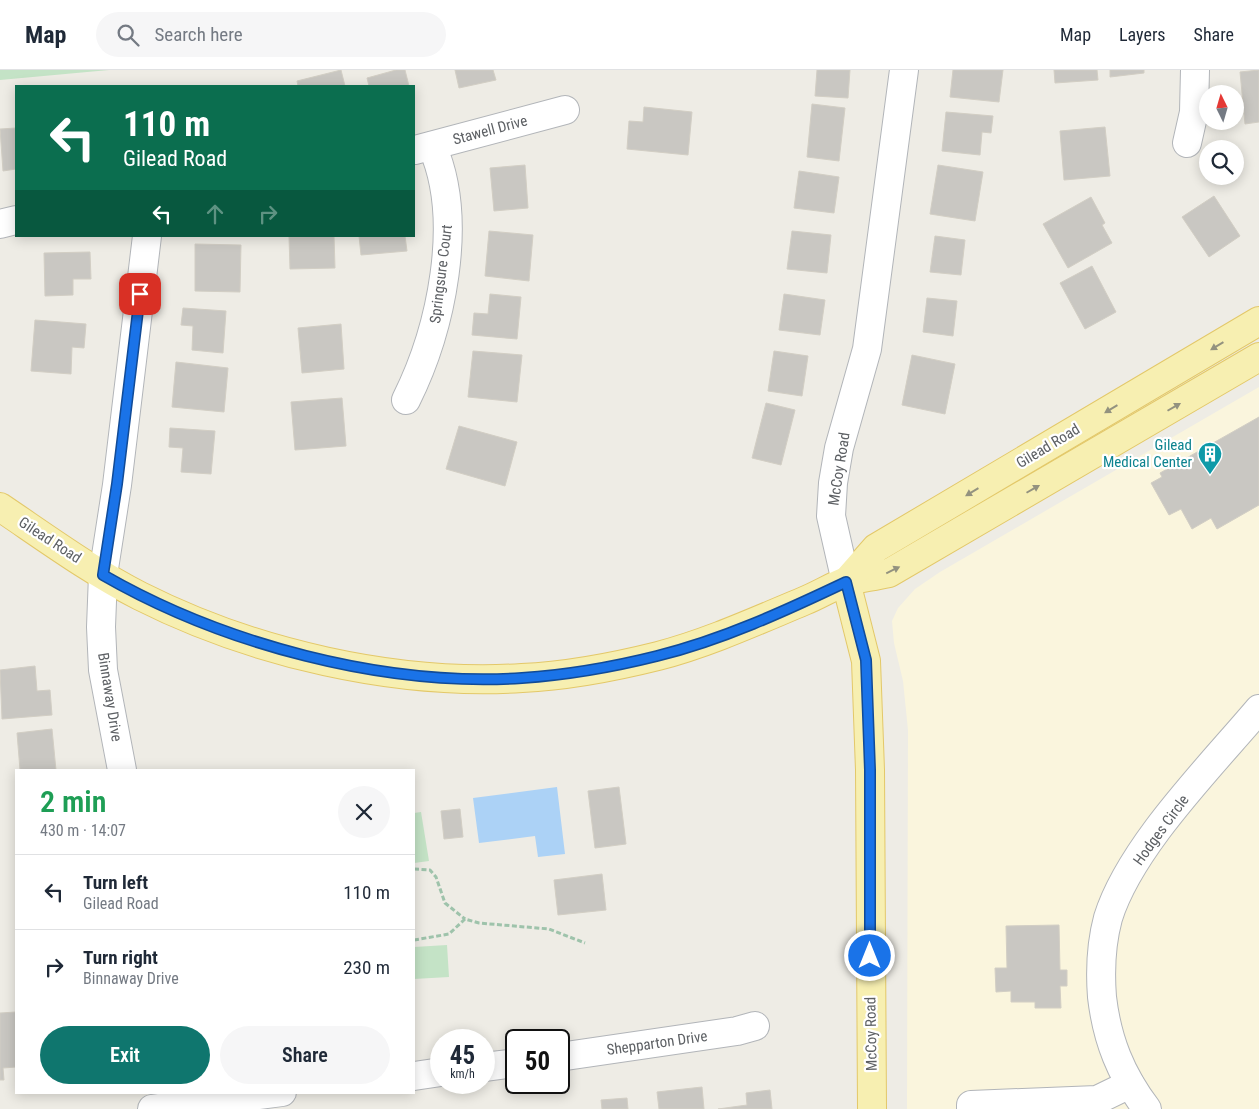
<!DOCTYPE html>
<html lang="en">
<head>
<meta charset="utf-8">
<style>
	:root { --surface:#fff; --page:#f6f6f7; --text:#1f2937; --muted:#747a83; --line:#e0e1e3; --accent:#0f766e }
	body { margin:0; font-family:"Roboto Condensed",sans-serif; background:var(--page); color:var(--text); height:100vh; display:flex; flex-direction:column; font-size:19px; white-space:nowrap }
	* { box-sizing:border-box; margin:0 }
	p { font-size:16px; color:var(--muted) }
	.icon { flex:none; width:28px; height:28px; fill:none; stroke:currentColor; stroke-width:2; stroke-linecap:round; stroke-linejoin:round }
	.map { position:relative; flex:1; overflow:hidden }
	.details { position:absolute; left:15px; top:699px; width:400px; height:325px; display:flex; flex-direction:column; background:var(--surface); border-radius:0px; box-shadow:0 2px 12px #0003 }
	.details>* { flex:none }
	.hud { position:absolute; left:15px; top:15px; width:400px; height:152px; border-radius:0px; box-shadow:0 2px 12px #0003; background:#0b6e4f; color:#fff; overflow:hidden }
	.needle { width:32px; rotate:355deg }
	.buttons { position:absolute; left:1199px; top:15px; display:grid; gap:10px }
	.buttons a { display:grid; place-items:center; width:45px; height:45px; border-radius:50%; background:var(--surface); box-shadow:0 2px 12px #0003; font-size:25px }
	.speed { position:absolute; left:430px; top:959px; display:flex; gap:10px; font-size:25px; font-weight:700; text-align:center }
	.speed>* { display:grid; place-content:center; width:65px; height:65px; border-radius:50%; background:var(--surface); box-shadow:0 2px 12px #0003; line-height:1 }
	.speed small { font-size:12px; font-weight:400 }
	.speed .limit { border:2px solid #111; border-radius:8px; background:#fff; color:#111 }
	.pin { position:absolute; display:grid; place-items:center; width:42px; height:42px; color:#fff; margin:-21px; border-radius:10px; box-shadow:0 2px 8px #0006 }
	.me { position:absolute; width:55px; margin:-28px; rotate:0deg; stroke-linejoin:round; filter:drop-shadow(0 0 4px #0008) }
	.turn { display:flex; align-items:center; gap:18px; height:105px; padding:0 25px; font-size:22px }
	.turn .icon { width:65px; height:65px; stroke-width:2.5 }
	.turn b { display:block; font-size:35px; line-height:42px }
	.lanes { display:flex; align-items:center; height:48px; padding:0 25px; background:#0003; justify-content:center; gap:25px; direction:ltr }
	.lanes .off { opacity:.35 }
	.round { display:grid; place-items:center; flex:none; width:52px; height:52px; border-radius:26px; background:var(--page) }
	.headline { display:flex; align-items:center; justify-content:space-between; height:85px; padding:0 25px }
	h1 { font-size:30px; font-weight:600; line-height:38px; color:#1e9e55 }
	.primary-button { display:flex; gap:10px; margin-top:auto; padding:10px 25px }
	.primary-button a { flex:1; height:58px; border-radius:30px; background:var(--accent); color:#fff; font-size:20px; font-weight:600; line-height:58px; text-align:center }
	.primary-button a+a { background:var(--page); color:var(--text) }
	ul { padding:0; list-style:none }
	li { display:flex; align-items:center; gap:15px; height:75px; padding:0 25px; border-top:1px solid var(--line) }
	li div { flex:1 }
	li b { display:block; font-size:19px }
	li em { font-style:normal }
	header { display:flex; align-items:center; gap:30px; box-sizing:border-box; height:70px; padding:0 25px; background:var(--surface); border-bottom:1px solid var(--line) }
	header strong { font-size:24px }
	nav { display:flex; gap:28px; margin-inline-start:auto; font-size:18px }
	.search { width:350px; height:45px; background:var(--page); display:flex; align-items:center; gap:12px; box-sizing:border-box; padding:0 18px; border-radius:28px; color:var(--muted); font-size:19px }
	.map>svg:first-child { display:block }
	.commercial { fill:#faf5dd }
	.green { fill:#c4e3c6 }
	.water { fill:#acd2f6 }
	.building { fill:#c9c7c2; stroke:#d2cec4 }
	.lines { fill:none; stroke-linecap:round; stroke-linejoin:round }
	.minor-casing { stroke:#b2b5b9; stroke-width:30 }
	.major-casing { stroke:#e3c869; stroke-width:30 }
	.path { stroke:#9ec3ab; stroke-width:3; stroke-dasharray:5 2.5; stroke-linecap:butt }
	.minor { stroke:#fff; stroke-width:28 }
	.major { stroke:#f7efb1; stroke-width:28 }
	.oneway { fill:#93927f }
	.route-casing { stroke:#114b97; stroke-width:12 }
	.route { stroke:#1a73e8; stroke-width:9 }
	.labels { text-anchor:middle; stroke-width:4.5; stroke-linejoin:round; paint-order:stroke }
	.street-label { font-size:15px; fill:#5d6064; stroke:#fff }
	.culture-label { font-size:15px; fill:#0d838f; stroke:#fff; text-anchor:end }
</style>
</head>
<body>
<header>
<strong>Map</strong>
<div class="search"><svg class="icon" aria-label="search" viewBox="0 0 24 24"><circle cx="10" cy="10" r="6"/><path d="M15 15l6 6"/></svg>Search here</div>
<nav><a>Map</a><a>Layers</a><a>Share</a></nav>
</header>
<div class="map">
<svg width="1259" height="1039" viewBox="0 0 1259 1039">
	<rect width="100%" height="100%" fill="#eeece5"/>
	<polygon class="commercial" points="1259,317 1259,1039 907,1039 908,660 903,611 894,573 892,551 898,538 915,519 940,502"/>
	<g class="green">
		<polygon points="0,0 109,0 0,10"/>
		<polygon points="421,742 429,791 414,793 414,743"/>
		<polygon points="447,875 449,907 414,909 414,877"/>
	</g>
	<polygon class="water" points="557,717 565,784 538,787 535,766 479,773 473,728"/>
	<g class="building">
		<polygon points="341,0 345,16 298,16 297,11"/>
		<polygon points="396,0 405,0 409,16 369,16 367,8"/>
		<polygon points="455,0 493,0 496,10 459,18"/>
		<polygon points="817,0 850,0 848,28 815,26"/>
		<polygon points="953,0 1003,0 999,32 950,27"/>
		<polygon points="1054,0 1097,0 1098,10 1055,13"/>
		<polygon points="1110,0 1144,0 1144,3 1110,7"/>
		<polygon points="1259,0 1259,52 1245,54 1240,2"/>
		<polygon points="812,34 845,38 839,91 807,87"/>
		<polygon points="644,37 692,42 688,85 627,79 629,51 643,52"/>
		<polygon points="946,42 993,46 991,63 982,62 980,85 942,81"/>
		<polygon points="1105,57 1110,106 1064,110 1060,61"/>
		<polygon points="16,58 16,99 3,101 0,59"/>
		<polygon points="525,95 528,138 494,141 490,98"/>
		<polygon points="938,95 983,102 975,151 930,144"/>
		<polygon points="799,101 839,107 834,143 794,138"/>
		<polygon points="1214,126 1240,166 1209,187 1182,147"/>
		<polygon points="1091,127 1105,153 1102,155 1112,173 1068,198 1043,154"/>
		<polygon points="489,161 533,165 529,211 485,206"/>
		<polygon points="792,161 831,165 827,203 787,199"/>
		<polygon points="334,166 335,198 290,199 289,167"/>
		<polygon points="359,166 405,166 407,181 361,185"/>
		<polygon points="935,166 965,170 961,205 930,202"/>
		<polygon points="195,174 241,175 240,222 195,221"/>
		<polygon points="90,182 91,209 73,209 73,225 45,226 44,183"/>
		<polygon points="1092,196 1116,242 1085,259 1060,213"/>
		<polygon points="490,224 521,227 517,269 472,265 474,243 488,244"/>
		<polygon points="784,224 825,230 820,265 779,260"/>
		<polygon points="927,228 957,231 953,266 923,262"/>
		<polygon points="183,238 226,241 223,283 192,280 193,256 181,255"/>
		<polygon points="35,250 86,254 84,278 72,277 71,304 31,301"/>
		<polygon points="341,254 344,299 302,303 298,258"/>
		<polygon points="473,281 522,285 517,332 468,327"/>
		<polygon points="774,281 808,286 802,326 768,321"/>
		<polygon points="912,285 955,294 945,344 902,335"/>
		<polygon points="176,292 228,298 224,342 172,337"/>
		<polygon points="342,328 346,376 295,380 291,332"/>
		<polygon points="766,333 795,340 781,395 752,388"/>
		<polygon points="1259,347 1259,435 1217,459 1211,448 1192,459 1181,439 1169,445 1151,413 1162,407 1160,403"/>
		<polygon points="459,356 517,372 505,416 446,399"/>
		<polygon points="170,358 215,361 211,404 181,402 183,378 169,377"/>
		<polygon points="35,596 37,621 50,620 52,645 2,649 0,600"/>
		<polygon points="52,659 56,700 20,700 17,663"/>
		<polygon points="619,717 626,774 595,778 588,721"/>
		<polygon points="460,739 463,767 444,769 441,741"/>
		<polygon points="602,804 606,840 558,845 554,810"/>
		<polygon points="1059,855 1060,900 1067,900 1067,916 1060,916 1061,938 1035,938 1035,932 1011,932 1011,921 996,922 995,898 1007,898 1006,856"/>
		<polygon points="16,942 16,997 3,998 4,1010 0,1010 0,943"/>
		<polygon points="702,1017 704,1039 659,1039 657,1022"/>
		<polygon points="770,1020 772,1039 718,1039 747,1035 746,1023"/>
		<polygon points="627,1028 628,1039 602,1039 601,1030"/>
	</g>
	<g class="lines">
		<defs>
			<g id="minor">
				<polyline points="1187,73 1194,42 1195,0"/>
				<polyline points="415,80 565,40"/>
				<polyline points="0,154 16,150"/>
				<path d="M406 330C441 260 465 150 432 76"/>
				<polyline points="846,512 831,446 833,413 839,378 867,279 904,0"/>
				<polyline points="122,700 103,600 101,557 103,505 117,415 147,166"/>
				<polyline points="559,987 737,961 755,956"/>
				<polyline points="484,997 516,993"/>
				<polyline points="414,1006 441,1002"/>
				<polyline points="152,1039 282,1022"/>
				<polyline points="971,1039 971,1035 1097,1030 1130,1014"/>
				<path d="M1147 1039C1121 1005 1107 970 1102 927 1100 901 1101 874 1108 848 1130 777 1211 696 1259 639"/>
			</g>
			<g id="major">
				<path d="M0 437C46 468 91 501 140 526 253 583 395 616 522 608 567 606 614 597 658 586 708 573 756 551 804 531 819 525 833 516 847 511 861 508 875 506 889 503L1259 287"/>
				<polyline points="846,512 866,591 870,700 872,1039"/>
				<polyline points="846,512 876,478 1259,251"/>
			</g>
		</defs>
		<use href="#minor" class="minor-casing"/>
		<use href="#major" class="major-casing"/>
		<g class="path">
			<polyline points="414,799 430,800 436,807 445,833 465,849"/>
			<polyline points="414,870 449,864 465,849 479,853 549,859 585,873"/>
		</g>
		<use href="#minor" class="minor"/>
		<use href="#major" class="major"/>
	</g>
	<defs><path id="oneway-solid" d="M-6-.8H1V-3.2L6.5 0L1 3.2V.8H-6Z" transform="scale(1.25)"/></defs>
	<g class="oneway">
		<use href="#oneway-solid" transform="translate(1217 276) rotate(149)"/>
		<use href="#oneway-solid" transform="translate(1174 337) rotate(-30)"/>
		<use href="#oneway-solid" transform="translate(1111 339) rotate(149)"/>
		<use href="#oneway-solid" transform="translate(1033 419) rotate(-30)"/>
		<use href="#oneway-solid" transform="translate(972 422) rotate(149)"/>
		<use href="#oneway-solid" transform="translate(893 500) rotate(-26)"/>
	</g>
	<g class="lines">
		<defs>
			<path id="route" d="M140 224 117 414 103 505C223 574 383 617 522 608 567 605 613 597 657 586 722 570 785 541 846 512L866 590 870 700V886"/>
		</defs>
		<use href="#route" class="route-casing"/>
		<use href="#route" class="route"/>
	</g>
	<defs>
		<symbol id="building-pin" viewBox="-11 -11 22 30"><path d="M0 17L-7.5 6A9.5 9.5 0 1 1 7.5 6Z" fill="#0f9aa8" stroke="#fff"/><path d="M-4-6H4V6H1V3H-1V6H-4ZM-2.5-4.3h1.7v1.8h-1.7ZM.8-4.3h1.7v1.8H.8ZM-2.5-1h1.7V.8h-1.7ZM.8-1h1.7V.8H.8Z" fill="#fff"/></symbol>
	</defs>
	<g fill-rule="evenodd">
		<use href="#building-pin" x="1196" y="370" width="28" height="38"/>
	</g>
	<g class="labels">
		<g class="street-label">
			<text transform="translate(490 60) rotate(-15)" y="5">Stawell Drive</text>
			<text transform="translate(441 204) rotate(-83)" y="5">Springsure Court</text>
			<text transform="translate(1048 376) rotate(-31)" y="5">Gilead Road</text>
			<text transform="translate(839 399) rotate(-81)" y="5">McCoy Road</text>
			<text transform="translate(50 470) rotate(33)" y="5">Gilead Road</text>
			<text transform="translate(110 627) rotate(81)" y="5">Binnaway Drive</text>
			<text transform="translate(1161 760) rotate(-54)" y="5">Hodges Circle</text>
			<text transform="translate(871 964) rotate(-91)" y="5">McCoy Road</text>
			<text transform="translate(657 973) rotate(-8)" y="5">Shepparton Drive</text>
		</g>
		<g class="culture-label">
			<text x="1192" y="380">Gilead<tspan x="1192" dy="17">Medical Center</tspan></text>
		</g>
	</g>
</svg>
<div class="buttons">
<a><svg class="needle" viewBox="-14 -14 28 28"><path d="M0-13l5 13h-10z" fill="#e53935"/><path d="M0 13l5-13h-10z" fill="#747a83"/></svg></a>
<a><svg class="icon" aria-label="search" viewBox="0 0 24 24"><circle cx="10" cy="10" r="6"/><path d="M15 15l6 6"/></svg></a>
</div>
<div class="speed"><div>45<small>km/h</small></div><div class="limit">50</div></div>
<div class="pin" style="left:140px;top:224px;background:#d93025"><svg class="icon" aria-label="arrive" viewBox="0 0 24 24"><path d="M6 21V4h12l-3 4 3 4H6"/></svg></div>
<svg class="me" style="left:870px;top:886px" viewBox="-20 -20 40 40"><circle r="17" fill="#1a73e8" stroke="#fff" stroke-width="3"/><path d="M0-11L8 9 0 5-8 9z" fill="#fff"/></svg>
<div class="hud">
<div class="turn"><svg class="icon" aria-label="left" viewBox="0 0 24 24"><path d="M17 20v-9H6M10 6l-5 5 5 5"/></svg><div><b>110 m</b>Gilead Road</div></div>
<div class="lanes"><svg class="icon" aria-label="left" viewBox="0 0 24 24"><path d="M17 20v-9H6M10 6l-5 5 5 5"/></svg><svg class="icon off" aria-label="ahead" viewBox="0 0 24 24"><path d="M12 20V5M6 11l6-6 6 6"/></svg><svg class="icon off" aria-label="right" viewBox="0 0 24 24"><path d="M7 20v-9h11M14 6l5 5-5 5"/></svg></div>
</div>
<section class="details">
<div class="headline"><div><h1>2 min</h1><p>430 m · 14:07</p></div><a class="round"><svg class="icon" aria-label="close" viewBox="0 0 24 24"><path d="M6 6l12 12M18 6L6 18"/></svg></a></div>
<ul>
<li><svg class="icon" aria-label="left" viewBox="0 0 24 24"><path d="M17 20v-9H6M10 6l-5 5 5 5"/></svg><div><b>Turn left</b><p>Gilead Road</p></div><em>110 m</em></li>
<li><svg class="icon" aria-label="right" viewBox="0 0 24 24"><path d="M7 20v-9h11M14 6l5 5-5 5"/></svg><div><b>Turn right</b><p>Binnaway Drive</p></div><em>230 m</em></li>
</ul>
<div class="primary-button"><a>Exit</a><a>Share</a></div>
</section>
</div>
</body>
</html>
